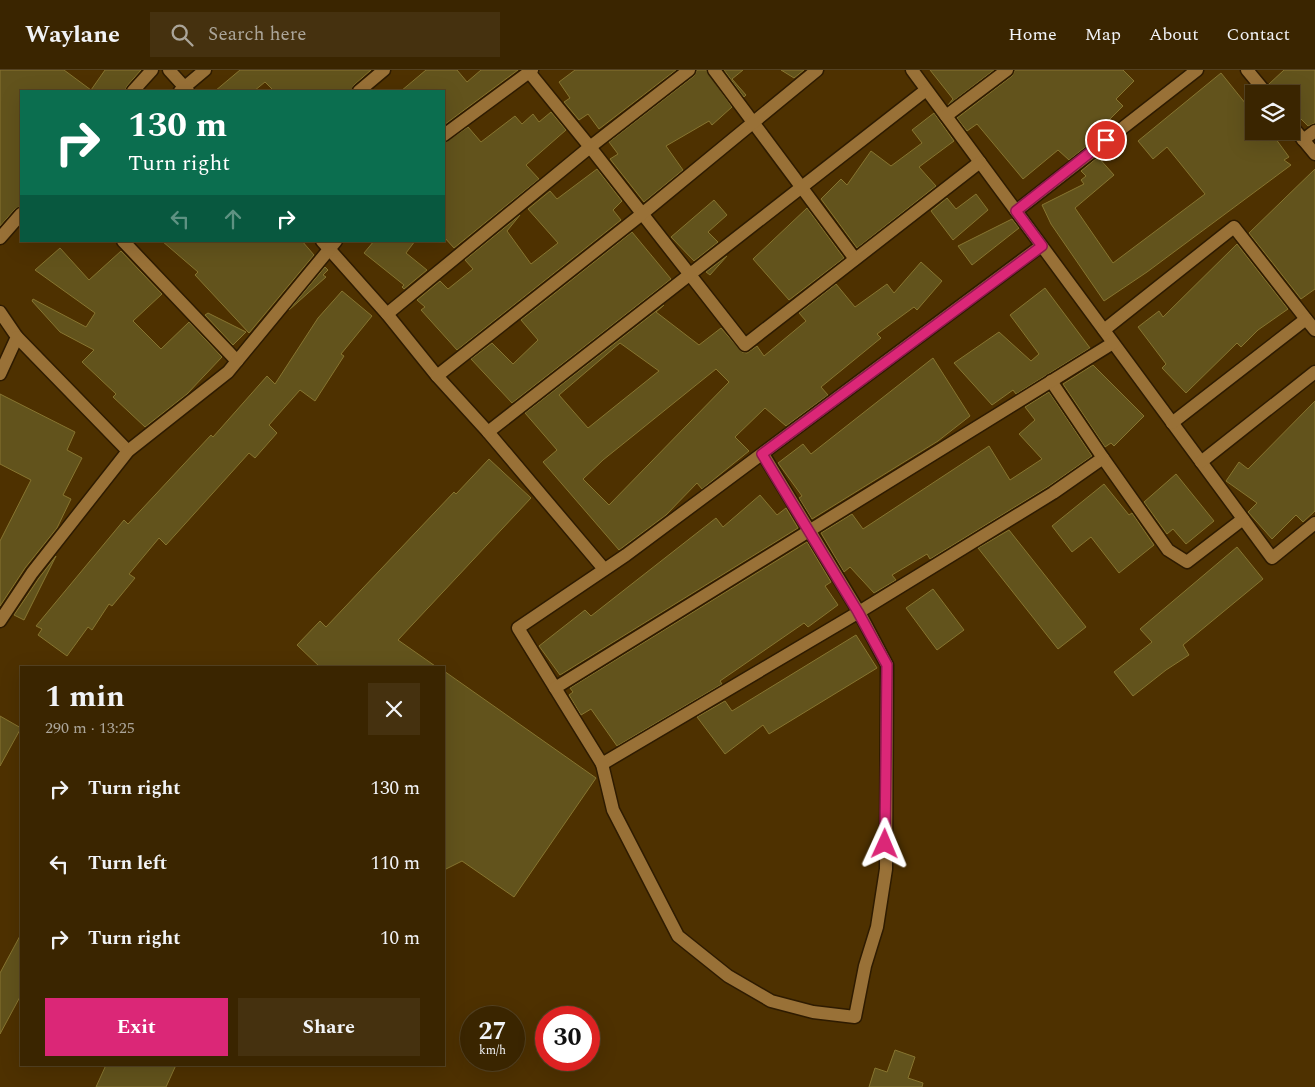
<!DOCTYPE html>
<html lang="en">
<head>
<meta charset="utf-8">
<style>
	:root { --surface:#3a2500; --page:#45310f; --text:#f1f3f6; --muted:#aba599; --line:#544222; --accent:#db2777 }
	body { margin:0; font-family:Spectral,serif; background:var(--page); color:var(--text); height:100vh; display:flex; flex-direction:column; font-size:19px; white-space:nowrap }
	* { box-sizing:border-box; margin:0 }
	p { font-size:16px; color:var(--muted) }
	.icon { flex:none; width:28px; height:28px; fill:none; stroke:currentColor; stroke-width:2; stroke-linecap:round; stroke-linejoin:round }
	.map { position:relative; flex:1; overflow:hidden }
	.drawer { position:absolute; left:20px; top:596px; width:425px; height:400px; display:flex; flex-direction:column; background:var(--surface); border-radius:0px; box-shadow:0 5px 20px #0002,0 0 0 1px var(--line) }
	.drawer>* { flex:none }
	.guide { position:absolute; left:20px; top:20px; width:425px; height:152px; border-radius:0px; box-shadow:0 5px 20px #0002,0 0 0 1px var(--line); background:#0b6e4f; color:#fff; overflow:hidden }
	.fabs { position:absolute; left:1245px; top:15px; display:grid; gap:10px }
	.fabs a { display:grid; place-items:center; width:55px; height:55px; border-radius:0px; background:var(--surface); box-shadow:0 5px 20px #0002,0 0 0 1px var(--line); font-size:25px }
	.speed { position:absolute; left:460px; top:936px; display:flex; gap:10px; font-size:25px; font-weight:700; text-align:center }
	.speed>* { display:grid; place-content:center; width:65px; height:65px; border-radius:50%; background:var(--surface); box-shadow:0 5px 20px #0002,0 0 0 1px var(--line); line-height:1 }
	.speed small { font-size:12px; font-weight:400 }
	.speed .limit { border:8px solid #d22; background:#fff; color:#111 }
	.pin { position:absolute; display:grid; place-items:center; width:42px; height:42px; color:#fff; margin:-21px; border:2px solid #fff; border-radius:50%; box-shadow:0 1px 5px #0007 }
	.me { position:absolute; width:55px; margin:-28px; rotate:1deg; stroke-linejoin:round; filter:drop-shadow(0 0 4px #0008) }
	.turn { display:flex; align-items:center; gap:18px; height:105px; padding:0 25px; font-size:22px }
	.turn .icon { width:65px; height:65px; stroke-width:2.5 }
	.turn b { display:block; font-size:35px; line-height:42px }
	.lanes { display:flex; align-items:center; height:48px; padding:0 25px; background:#0003; justify-content:center; gap:25px; direction:ltr }
	.lanes .off { opacity:.35 }
	.round { display:grid; place-items:center; flex:none; width:52px; height:52px; border-radius:0px; background:var(--page) }
	.head { display:flex; align-items:center; justify-content:space-between; height:85px; padding:0 25px }
	h1 { font-size:30px; font-weight:700; line-height:38px }
	.button { display:flex; gap:10px; margin-top:auto; padding:10px 25px }
	.button a { flex:1; height:58px; border-radius:0px; background:var(--accent); color:#fff; font-size:20px; font-weight:700; line-height:58px; text-align:center }
	.button a+a { background:var(--page); color:var(--text) }
	ul { padding:0; list-style:none }
	li { display:flex; align-items:center; gap:15px; height:75px; padding:0 25px }
	li div { flex:1 }
	li b { display:block; font-size:19px }
	li em { font-style:normal }
	header { display:flex; align-items:center; gap:30px; box-sizing:border-box; height:70px; padding:0 25px; background:var(--surface); border-bottom:1px solid var(--line) }
	header strong { font-size:24px }
	nav { display:flex; gap:28px; margin-inline-start:auto; font-size:18px }
	.search { width:350px; height:45px; background:var(--page); display:flex; align-items:center; gap:12px; box-sizing:border-box; padding:0 18px; border-radius:0px; color:var(--muted); font-size:19px }
	.map>svg:first-child { display:block }
	.building { fill:#62531c; stroke:#877530; fill-rule:evenodd }
	.lines { fill:none; stroke-linecap:round; stroke-linejoin:round }
	.street-casing { stroke:#2e1b00; stroke-width:15 }
	.street { stroke:#997137; stroke-width:12 }
	.route-casing { stroke:#8e194d; stroke-width:12 }
	.route { stroke:#db2777; stroke-width:9 }
</style>
</head>
<body>
<header>
<strong>Waylane</strong>
<div class="search"><svg class="icon" aria-label="search" viewBox="0 0 24 24"><circle cx="10" cy="10" r="6"/><path d="M15 15l6 6"/></svg>Search here</div>
<nav><a>Home</a><a>Map</a><a>About</a><a>Contact</a></nav>
</header>
<div class="map">
<svg width="1315" height="1017" viewBox="0 0 1315 1017">
	<rect width="100%" height="100%" fill="#4e3100"/>
	<g class="building">
		<polygon points="0,0 64,0 91,20 105,0 141,0 127,16 125,21 21,21 21,136 15,139 0,156"/>
		<polygon points="240,0 371,0 354,15 351,21 274,21 265,12 254,21 215,21"/>
		<polygon points="426,0 457,0 467,12 481,0 518,0 444,55 444,21 401,21"/>
		<polygon points="575,0 676,0 599,59 588,44 579,50 564,32 570,28 559,12"/>
		<polygon points="697,0 706,0 732,37 712,55 709,51 666,76 683,100 644,132 610,89 618,84 609,72 694,6"/>
		<polygon points="724,0 743,0 732,9 746,25 744,27"/>
		<polygon points="781,0 804,0 794,8"/>
		<polygon points="930,0 994,0 948,35 953,29"/>
		<polygon points="1015,0 1123,0 1134,11 1116,29 1123,36 1086,73 1088,75 1069,90 1058,80 1023,109 977,54 967,61 957,48 1012,6"/>
		<polygon points="1284,0 1315,0 1315,53 1308,56 1291,39 1291,24 1277,24 1269,14"/>
		<polygon points="1221,3 1254,44 1254,61 1270,61 1289,87 1284,90 1291,95 1147,202 1104,231 1051,154 1042,135 1084,114 1081,110 1086,106 1081,101 1098,87 1114,105 1075,138 1113,193 1205,124 1167,77 1153,89 1138,71"/>
		<polygon points="551,42 566,60 526,95 539,109 454,178 444,167 444,73 468,57 481,72 515,46 522,54 533,44 539,52"/>
		<polygon points="934,43 954,71 919,97 936,116 857,178 821,129 841,109 847,115 871,81 891,96 922,73 912,60"/>
		<polygon points="597,99 622,131 613,140 621,150 457,280 421,240 425,237 417,230 440,211 448,219 473,199 465,190 520,145 507,161 531,194 558,173 528,139 550,121 557,129"/>
		<polygon points="1315,99 1315,219 1301,229 1249,163"/>
		<polygon points="976,124 988,140 953,170 931,141 947,128 956,139"/>
		<polygon points="714,130 727,145 708,162 718,172 694,191 671,167"/>
		<polygon points="807,138 844,188 789,230 753,189"/>
		<polygon points="1012,149 1019,158 972,195 958,176"/>
		<polygon points="632,162 671,209 512,333 471,289 492,273 513,294 538,270 521,250"/>
		<polygon points="162,171 302,171 314,185 249,263 195,205 198,202"/>
		<polygon points="374,171 415,171 406,183 427,200 404,219 402,217 404,215 364,183"/>
		<polygon points="1237,174 1288,239 1258,260 1241,277 1237,273 1186,323 1162,298 1166,294 1138,257 1159,241 1163,247"/>
		<polygon points="60,178 89,210 121,181 162,224 133,251 161,279 189,252 222,287 187,324 145,357 113,327 116,324 82,292 94,280 60,262 32,231 33,229 86,257 95,243 35,200"/>
		<polygon points="727,186 710,205 706,202"/>
		<path d="M921 192 942 211 917 240 914 237 877 264 881 268 821 317 828 325 786 356 765 338 735 367 749 381 702 419 697 413 666 445 619 480 543 392 557 380 525 343 664 235 656 242 699 275 721 258 742 282 747 283 757 276 764 286 806 251 799 243 836 214 855 237 887 214 894 223ZM620 273 659 301 588 358 559 325ZM716 299 729 312 609 435 583 409 603 390Z"/>
		<polygon points="325,197 328,200 323,205 326,207 289,240"/>
		<polygon points="1045,218 1090,278 1016,324 1013,320 992,335 954,293 999,262 1031,291 1039,284 1010,245"/>
		<polygon points="342,221 372,246 341,284 344,286 315,331 300,320 269,355 277,363 255,388 249,383 166,475 159,468 129,504 135,508 112,536 109,534 92,560 88,557 67,586 38,565 42,559 36,556 124,450 128,454 211,365 213,367 267,306 275,314 318,248"/>
		<polygon points="208,243 246,262 233,275 205,245"/>
		<polygon points="933,288 970,346 938,371 812,449 799,428 802,426 778,393 803,374 811,384"/>
		<polygon points="1093,295 1144,346 1114,376 1111,373 1105,377 1063,314"/>
		<polygon points="1049,322 1092,386 1049,416 930,489 927,484 892,505 896,510 874,523 850,497 844,502 821,463 852,444 863,459 989,376 1010,410 1042,389 1019,364 1035,350 1025,337"/>
		<polygon points="0,324 75,362 67,380 82,388 63,425 71,429 57,458 25,498 0,536 0,471 31,410 0,394"/>
		<polygon points="1315,331 1315,441 1303,452 1296,445 1272,469 1248,442 1257,433 1226,411 1239,392 1248,399"/>
		<polygon points="489,389 531,428 398,570 438,598 321,598 297,575 320,551 326,557 454,422 456,424"/>
		<polygon points="1176,404 1214,451 1186,474 1173,459 1167,464 1144,432"/>
		<polygon points="1104,414 1129,445 1132,443 1154,475 1119,503 1091,467 1072,482 1052,456"/>
		<polygon points="760,425 777,445 786,438 798,458 560,605 539,576 585,540 591,546 716,448 723,457"/>
		<polygon points="1009,460 1086,557 1058,579 978,478"/>
		<polygon points="807,472 831,512 825,516 838,535 808,557 804,553 720,611 722,614 617,676 591,639 581,645 569,625 573,622 570,618"/>
		<polygon points="1237,477 1263,509 1183,575 1189,585 1166,600 1133,626 1114,602 1152,572 1140,559"/>
		<polygon points="56,486 24,550 14,545 39,508"/>
		<polygon points="933,519 964,560 937,580 906,538"/>
		<polygon points="856,565 877,598 769,664 763,655 725,684 697,647 725,631 732,641"/>
		<polygon points="444,601 596,708 514,827 462,791 444,800"/>
		<polygon points="0,646 21,658 0,696"/>
		<polygon points="21,864 21,925 0,964 0,903"/>
		<polygon points="895,980 915,987 908,1008 923,1013 922,1017 869,1017 875,998 887,1002"/>
		<polygon points="106,995 176,995 166,1017 96,1017"/>
	</g>
	<g class="lines">
		<defs>
			<g id="street">
				<polyline points="169,0 188,21"/>
				<polyline points="714,0 855,189"/>
				<polyline points="912,0 1272,488 1315,453"/>
				<polyline points="1247,0 1267,24"/>
				<polyline points="529,2 590,77 745,275 980,92"/>
				<polyline points="133,21 152,0"/>
				<polyline points="180,21 205,0"/>
				<polyline points="359,21 384,0"/>
				<polyline points="946,46 1007,0"/>
				<polyline points="1291,55 1315,84"/>
				<polyline points="444,65 532,0"/>
				<polyline points="1303,70 1315,61"/>
				<polyline points="1016,141 1197,0"/>
				<polyline points="0,168 21,144"/>
				<polyline points="123,171 237,291"/>
				<polyline points="322,171 387,244 437,306 488,362 604,499"/>
				<polyline points="1041,176 626,485 518,558 602,694 859,542 1053,423 1103,388 1168,480 1187,492 1243,449"/>
				<polyline points="0,242 17,267 0,304"/>
				<polyline points="387,244 590,77 689,0"/>
				<polyline points="1104,260 1234,157 1306,249"/>
				<polyline points="17,267 128,381"/>
				<polyline points="437,306 642,144 817,0"/>
				<polyline points="1051,311 1103,388"/>
				<polyline points="1172,353 1306,249 1315,260"/>
				<polyline points="488,362 926,20"/>
				<polyline points="1201,392 1315,302"/>
				<polyline points="0,551 32,503 128,381 228,302 336,171"/>
				<polyline points="555,618 1113,273"/>
				<polyline points="602,694 613,740 678,866 728,906 771,931 813,942 855,947 865,896 877,857 886,799 887,595 859,542 763,384"/>
			</g>
		</defs>
		<use href="#street" class="street-casing"/>
		<use href="#street" class="street"/>
	</g>
	<g class="lines">
		<defs>
			<polyline id="route" points="885,774 887,595 858,542 762,384 1042,176 1016,141 1106,70"/>
		</defs>
		<use href="#route" class="route-casing"/>
		<use href="#route" class="route"/>
	</g>
</svg>
<div class="fabs">
<a><svg class="icon" aria-label="layers" viewBox="0 0 24 24"><path d="M12 4l9 5-9 5-9-5zM3 14l9 5 9-5"/></svg></a>
</div>
<div class="speed"><div>27<small>km/h</small></div><div class="limit">30</div></div>
<div class="pin" style="left:1106px;top:70px;background:#d93025"><svg class="icon" aria-label="arrive" viewBox="0 0 24 24"><path d="M6 21V4h12l-3 4 3 4H6"/></svg></div>
<svg class="me" style="left:885px;top:774px" viewBox="-20 -20 40 40"><path d="M0-17L14 15 0 8-14 15z" fill="#db2777" stroke="#fff" stroke-width="4"/></svg>
<div class="guide">
<div class="turn"><svg class="icon" aria-label="right" viewBox="0 0 24 24"><path d="M7 20v-9h11M14 6l5 5-5 5"/></svg><div><b>130 m</b>Turn right</div></div>
<div class="lanes"><svg class="icon off" aria-label="left" viewBox="0 0 24 24"><path d="M17 20v-9H6M10 6l-5 5 5 5"/></svg><svg class="icon off" aria-label="ahead" viewBox="0 0 24 24"><path d="M12 20V5M6 11l6-6 6 6"/></svg><svg class="icon" aria-label="right" viewBox="0 0 24 24"><path d="M7 20v-9h11M14 6l5 5-5 5"/></svg></div>
</div>
<section class="drawer">
<div class="head"><div><h1>1 min</h1><p>290 m · 13:25</p></div><a class="round"><svg class="icon" aria-label="close" viewBox="0 0 24 24"><path d="M6 6l12 12M18 6L6 18"/></svg></a></div>
<ul>
<li><svg class="icon" aria-label="right" viewBox="0 0 24 24"><path d="M7 20v-9h11M14 6l5 5-5 5"/></svg><div><b>Turn right</b></div><em>130 m</em></li>
<li><svg class="icon" aria-label="left" viewBox="0 0 24 24"><path d="M17 20v-9H6M10 6l-5 5 5 5"/></svg><div><b>Turn left</b></div><em>110 m</em></li>
<li><svg class="icon" aria-label="right" viewBox="0 0 24 24"><path d="M7 20v-9h11M14 6l5 5-5 5"/></svg><div><b>Turn right</b></div><em>10 m</em></li>
</ul>
<div class="button"><a>Exit</a><a>Share</a></div>
</section>
</div>
</body>
</html>
